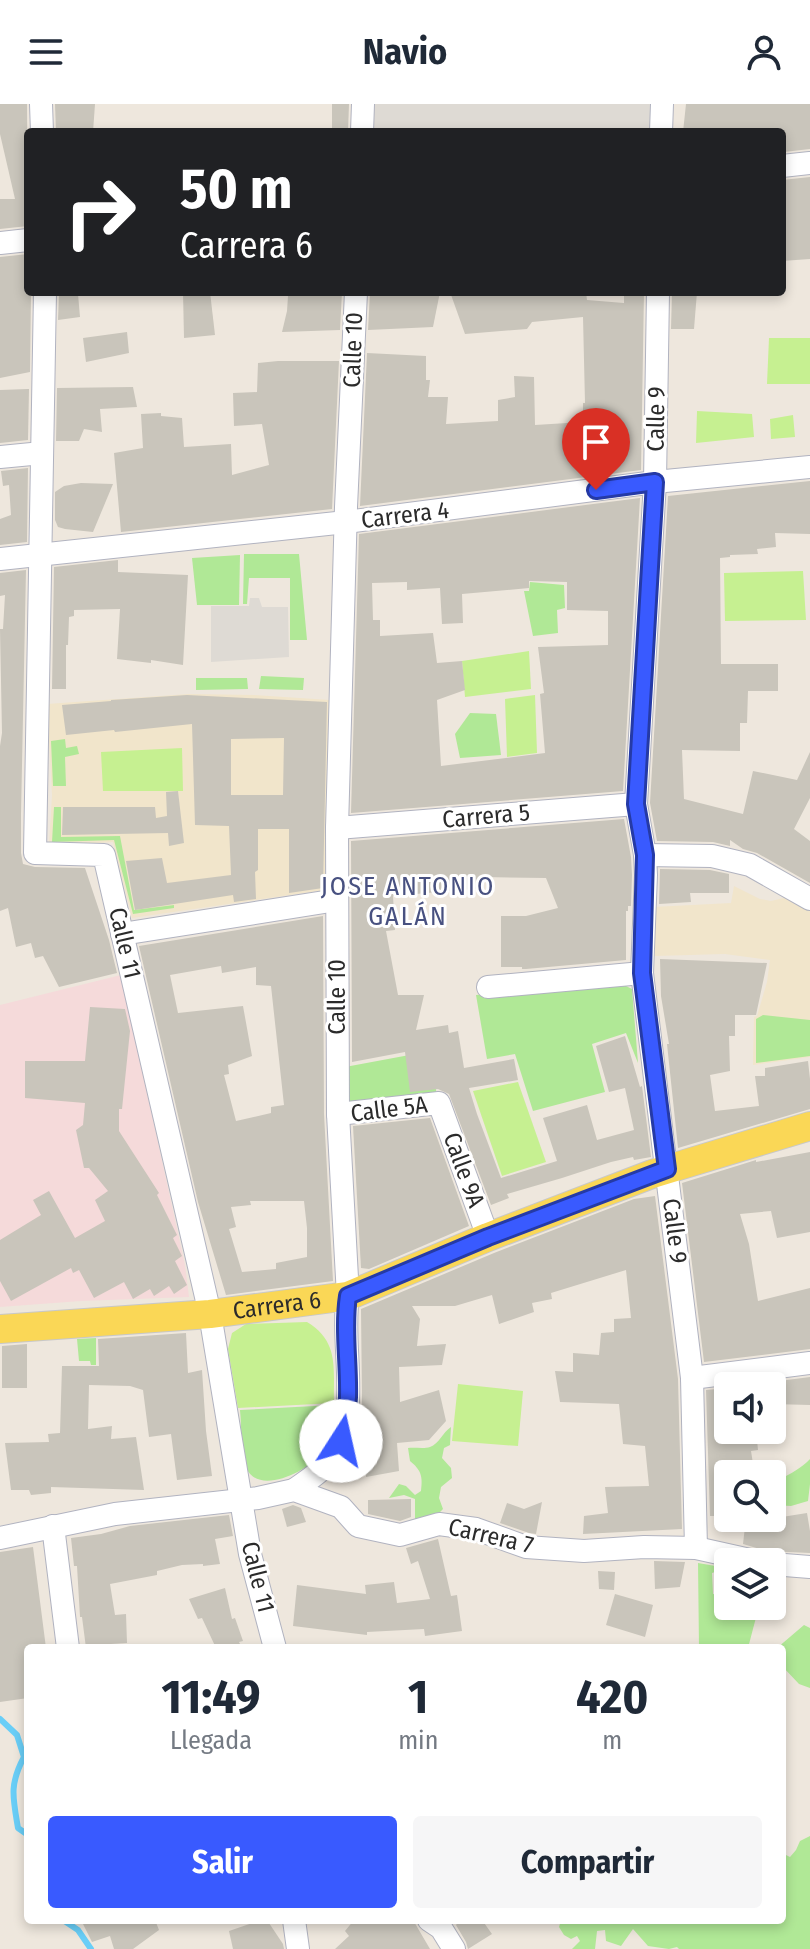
<!DOCTYPE html>
<html lang="es">
<head>
<meta charset="utf-8">
<style>
	:root { --surface:#fff; --page:#f6f6f7; --text:#1f2937; --muted:#747a83; --accent:#395aff }
	body { margin:0; font-family:"Fira Sans Condensed",sans-serif; background:var(--page); color:var(--text); height:100vh; display:flex; flex-direction:column; font-size:30px; white-space:nowrap }
	* { box-sizing:border-box; margin:0 }
	p { font-size:26px; color:var(--muted) }
	.icon { flex:none; width:44px; height:44px; fill:none; stroke:currentColor; stroke-width:2; stroke-linecap:round; stroke-linejoin:round }
	.map { position:relative; flex:1; overflow:hidden }
	.details { position:absolute; left:24px; top:1540px; width:762px; height:280px; display:flex; flex-direction:column; background:var(--surface); border-radius:8px; box-shadow:0 4px 12px #0003 }
	.details>* { flex:none }
	.banner { position:absolute; left:24px; top:24px; width:762px; height:168px; border-radius:8px; box-shadow:0 4px 12px #0003; background:#202124; color:#fff; overflow:hidden }
	.buttons { position:absolute; left:714px; top:1268px; display:grid; gap:16px }
	.buttons a { display:grid; place-items:center; width:72px; height:72px; border-radius:8px; background:var(--surface); box-shadow:0 4px 12px #0003; font-size:40px }
	.pin { position:absolute; display:grid; place-items:center; width:68px; height:68px; color:#fff; margin:-82px -34px; border-radius:50% 50% 50% 0; rotate:-45deg; box-shadow:0 0 8px #0007 }
	.pin .icon { rotate:45deg }
	.me { position:absolute; width:88px; margin:-44px; rotate:10deg; stroke-linejoin:round; filter:drop-shadow(0 0 6px #0008) }
	.turn { display:flex; align-items:center; gap:28px; height:168px; padding:0 24px; font-size:36px }
	.turn .icon { width:104px; height:104px; stroke-width:2.5 }
	.turn b { display:block; font-size:56px; line-height:68px }
	.eta { display:flex; justify-content:space-evenly; align-items:center; height:136px; text-align:center }
	.eta b { font-size:48px; font-weight:700; line-height:56px }
	.cta { display:flex; gap:16px; margin-top:auto; padding:16px 24px }
	.cta a { flex:1; height:92px; border-radius:8px; background:var(--accent); color:#fff; font-size:32px; font-weight:700; line-height:92px; text-align:center }
	.cta a+a { background:var(--page); color:var(--text) }
	header { display:flex; justify-content:space-between; align-items:center; height:104px; padding:0 24px; background:var(--surface); font-size:36px; font-weight:700 }
	.map>svg:first-child { display:block }
	.education { fill:#f1e5cb }
	.medical { fill:#f5dada }
	.green { fill:#b0e896 }
	.pitch { fill:#c6f091 }
	.plaza { fill:#dedad4 }
	.lines { fill:none; stroke-linecap:round; stroke-linejoin:round }
	.stream { stroke:#69cef7; stroke-width:6 }
	.building { fill:#c9c5bb; fill-rule:evenodd }
	.minor-casing { stroke:#b1b3c0; stroke-width:24 }
	.major-casing { stroke:#c8c8c8; stroke-width:30 }
	.minor { stroke:#fff; stroke-width:22 }
	.major { stroke:#fad756; stroke-width:28 }
	.route-casing { stroke:#253aa6; stroke-width:20 }
	.route { stroke:#395aff; stroke-width:14 }
	.labels { text-anchor:middle; stroke-width:6; stroke-linejoin:round; paint-order:stroke }
	.street-label { font-size:24px; fill:#2b2b2b; stroke:#fff }
	.neighbourhood-label { font-size:26px; letter-spacing:2px; fill:#485180; stroke:#fff }
</style>
</head>
<body>
<header><svg class="icon" aria-label="menu" viewBox="0 0 24 24"><path d="M4 6h16M4 12h16M4 18h16"/></svg>Navio<svg class="icon" aria-label="person" viewBox="0 0 24 24"><circle cx="12" cy="8" r="4"/><path d="M4 21q1-7 8-7t8 7"/></svg></header>
<div class="map">
<svg width="810" height="1845" viewBox="0 0 810 1845">
	<rect width="100%" height="100%" fill="#eee7dd"/>
	<g class="education">
		<polygon points="189,590 254,591 330,596 325,786 132,814 113,738 49,742 52,691 47,600"/>
		<polygon points="734,782 760,795 771,797 788,793 810,804 810,953 753,961 754,913 757,912 767,878 770,856 725,850 654,852 653,803 731,799"/>
	</g>
	<polygon class="medical" points="121,871 185,1161 189,1193 81,1197 0,1203 0,901"/>
	<g class="green">
		<polygon points="244,450 299,450 307,536 290,536 290,474 249,474 247,500 243,500"/>
		<polygon points="240,451 239,501 197,501 192,454"/>
		<polygon points="530,478 564,481 565,504 557,506 558,529 533,532 524,487 529,487"/>
		<polygon points="261,572 304,574 303,586 259,585"/>
		<polygon points="196,574 247,574 248,585 196,586"/>
		<polygon points="470,609 496,610 501,651 460,654 455,630"/>
		<polygon points="65,635 66,644 77,642 79,650 65,653 66,682 53,682 51,637"/>
		<polygon points="54,703 61,703 61,733 120,732 134,806 174,801 174,804 133,810 114,736 52,738"/>
		<polygon points="595,881 624,881 632,885 638,959 626,929 592,940 605,988 533,1007 515,950 487,955 476,891"/>
		<polygon points="763,911 810,916 810,952 756,959 756,915"/>
		<polygon points="431,947 437,994 346,1007 345,963"/>
		<polygon points="96,1234 96,1261 91,1261 90,1257 79,1257 77,1235"/>
		<path d="M333 1301C331 1318 331 1335 321 1350 308 1367 257 1393 246 1363 240 1347 242 1324 240 1306Z"/>
		<path d="M451 1323 450 1341 444 1344 442 1354 451 1364 452 1374 441 1383 439 1394 443 1405 436 1412 415 1415V1395L404 1391 389 1394 399 1380 406 1382 415 1391 421 1387C423 1372 421 1366 410 1357L408 1344C414 1343 424 1345 430 1343 439 1340 443 1328 451 1323Z"/>
		<path d="M810 1342V1380L808 1397 791 1402 773 1401 772 1377C782 1376 803 1363 810 1355Z"/>
		<polygon points="698,1459 727,1464 712,1469 713,1490 728,1492 728,1502 759,1502 748,1544 699,1544"/>
		<polygon points="804,1521 810,1524 810,1584 799,1580 782,1562 782,1544 777,1544"/>
		<polygon points="810,1732 810,1845 679,1845 677,1843 669,1845 648,1842 633,1825 621,1842 606,1837 605,1826 597,1827 595,1845 572,1845 580,1837 577,1832 571,1835 564,1831 559,1823 561,1816 782,1816 782,1749 790,1753 796,1746 800,1737"/>
	</g>
	<g class="pitch">
		<polygon points="769,234 810,234 810,280 767,280"/>
		<polygon points="697,307 752,310 754,333 696,339"/>
		<polygon points="793,311 795,333 771,335 770,315"/>
		<polygon points="803,467 806,516 725,517 724,469"/>
		<polygon points="529,547 531,585 465,593 462,557"/>
		<polygon points="535,591 537,649 507,653 505,595"/>
		<polygon points="182,644 183,687 103,687 101,648"/>
		<polygon points="518,978 546,1058 502,1072 473,987"/>
		<path d="M307 1218C340 1238 333 1265 334 1299L238 1304 228 1245 232 1229 246 1220Z"/>
		<polygon points="458,1280 523,1287 518,1342 452,1337"/>
	</g>
	<g class="plaza">
		<polygon points="369,0 652,0 651,28 368,28"/>
		<polygon points="250,494 259,494 262,503 288,503 289,553 211,558 211,502 249,502"/>
	</g>
	<g class="lines">
		<g class="stream">
			<path d="M0 1615 17 1631 24 1653C9 1681 13 1694 18 1724L28 1731"/>
			<polyline points="63,1816 78,1826 91,1845"/>
		</g>
	</g>
	<g class="building">
		<polygon points="0,0 27,0 28,122 0,125 0,95 15,95 0,30"/>
		<polygon points="55,0 95,0 93,28 56,28"/>
		<polygon points="332,0 349,0 348,28 332,28"/>
		<polygon points="686,0 810,0 810,45 784,48 782,28 683,28"/>
		<polygon points="810,73 810,155 782,157 782,76"/>
		<polygon points="28,150 28,188 31,188 30,268 0,274 0,153"/>
		<polygon points="183,188 210,188 215,231 184,234"/>
		<polygon points="309,188 342,188 340,226 282,228 287,207 288,192 309,192"/>
		<polygon points="370,188 440,188 433,223 368,226"/>
		<polygon points="450,188 586,188 587,196 624,199 624,188 644,188 641,366 360,402 367,249 426,252 426,276 430,276 428,293 448,293 446,320 498,317 498,296 515,293 514,272 534,273 535,321 583,318 583,299 585,299 583,213 532,218 527,225 465,230"/>
		<polygon points="672,188 697,188 694,225 671,225"/>
		<polygon points="59,190 78,190 80,213 58,216"/>
		<polygon points="127,228 129,249 86,258 83,234"/>
		<polygon points="278,257 339,257 332,405 121,428 114,349 143,344 141,310 161,309 161,312 182,314 184,343 231,340 232,371 269,361 262,320 234,322 233,289 257,288 258,259"/>
		<polygon points="133,283 137,303 100,305 102,328 84,325 79,337 56,337 57,284"/>
		<polygon points="28,285 29,285 28,336 0,339 0,286"/>
		<polygon points="28,364 27,438 0,441 0,415 11,411 9,381 3,382 1,367"/>
		<polygon points="810,377 810,430 775,429 776,443 757,445 758,450 730,451 730,453 720,454 721,560 778,560 778,587 748,587 747,619 740,619 740,647 682,646 684,695 743,710 753,667 797,676 810,648 810,694 794,725 810,737 810,779 757,749 743,745 730,736 730,742 713,738 657,737 650,699 668,392"/>
		<polygon points="81,379 113,380 93,428 65,425 58,423 55,416 55,388 64,382"/>
		<path d="M640 394 623 687 351 709 359 430ZM529 477 567 478V506L608 507V541L538 543 544 589 540 590 545 649 441 662 437 596 465 586 462 557 437 559 433 529 380 532V516H373L372 479 407 478V486L440 484 442 520 463 519 462 490 529 484Z"/>
		<polygon points="118,456 118,468 188,471 183,561 151,556 151,559 117,555 120,505 74,506 74,512 69,513 68,541 66,541 66,585 52,585 54,463"/>
		<polygon points="26,466 21,710 21,749 23,760 35,763 85,764 109,836 117,869 59,883 43,852 35,854 31,839 16,843 8,804 0,807 0,642 2,629 0,525 3,525 5,491 0,492 0,469"/>
		<path d="M187 591 327 598 323 784 289 789V725H258V766L255 768 256 795 234 798 233 791 135 806 126 757 162 754 167 779 231 771 229 722 195 721 192 620 115 628 114 626 66 631 62 601 111 597V596ZM284 634 283 691H231V635Z"/>
		<polygon points="178,687 184,739 169,742 168,729 62,731 63,703 155,703 156,714 167,712 166,688"/>
		<polygon points="624,715 631,753 632,771 631,802 628,802 628,807 626,807 626,856 526,865 522,865 522,863 501,863 501,812 526,812 558,804 546,774 482,773 484,784 393,792 395,826 386,827 398,891 424,891 416,926 448,921 449,929 458,927 464,964 514,955 518,976 469,984 477,1010 501,1074 557,1057 543,1014 587,1001 597,1036 634,1026 625,984 609,988 596,942 625,932 640,983 642,982 651,1053 634,1056 633,1053 611,1058 562,1074 507,1090 509,1094 491,1101 449,990 438,985 410,988 405,948 352,958 351,737"/>
		<polygon points="660,765 710,766 729,770 729,789 690,789 691,798 659,800"/>
		<path d="M323 812 324 1010 333 1177 226 1191 198 1098 139 842ZM221 862 222 869 256 863V881L271 882 284 1001 271 1003V1009L236 1017 224 971 229 970 228 961 252 952 243 902 178 909 170 871ZM250 1097H304L307 1124V1153L276 1159V1165L242 1168 229 1125 236 1123 231 1103 251 1101Z"/>
		<polygon points="660,855 767,859 756,911 735,911 735,932 729,932 730,967 710,971 715,1007 759,1002 755,972 765,972 765,964 808,957 810,975 810,1005 678,1044 667,940 669,940 661,892"/>
		<polygon points="90,903 125,905 130,927 122,1005 119,1005 119,1027 159,1089 157,1091 177,1131 173,1134 182,1152 175,1157 187,1181 174,1190 169,1182 154,1192 150,1185 133,1195 124,1178 94,1194 79,1166 73,1169 71,1164 11,1197 0,1177 0,1136 41,1111 33,1096 49,1087 75,1134 105,1117 95,1096 108,1087 89,1064 84,1064 76,1026 83,1021 85,999 25,994 25,957 85,957"/>
		<polygon points="430,1014 469,1122 369,1165 361,1164 353,1022"/>
		<polygon points="810,1048 810,1128 777,1134 771,1107 740,1110 749,1140 758,1197 810,1184 810,1245 704,1258 682,1079 756,1056 756,1058"/>
		<polygon points="655,1092 678,1275 682,1425 583,1430 584,1412 608,1409 605,1383 649,1382 645,1342 623,1340 619,1300 560,1298 555,1267 573,1268 573,1249 599,1251 601,1229 614,1228 614,1215 631,1214 626,1166 551,1189 552,1195 532,1199 534,1208 499,1220 492,1191 455,1202 412,1202 420,1215 417,1242 446,1240 442,1261 399,1263 400,1298 439,1286 446,1317 429,1336 397,1339 399,1367 366,1373 362,1297 361,1205 494,1149 634,1095"/>
		<polygon points="186,1229 188,1269 202,1266 206,1327 212,1372 177,1376 171,1330 149,1333 143,1286 130,1282 89,1281 88,1325 112,1322 111,1335 136,1333 144,1386 51,1383 51,1389 31,1391 29,1386 11,1386 5,1339 49,1338 48,1330 60,1329 62,1262 99,1262 98,1235"/>
		<polygon points="27,1240 27,1284 2,1284 2,1242"/>
		<polygon points="810,1273 810,1301 772,1300 772,1282 740,1282"/>
		<polygon points="728,1284 728,1326 756,1326 758,1346 751,1347 754,1366 738,1369 738,1370 728,1370 728,1412 710,1412 706,1286"/>
		<polygon points="411,1395 411,1413 400,1417 368,1410 368,1396"/>
		<polygon points="542,1398 536,1430 529,1429 500,1419 507,1399 524,1405"/>
		<polygon points="293,1401 301,1404 306,1418 287,1423 282,1405"/>
		<polygon points="807,1409 810,1427 810,1449 767,1447 743,1440 746,1414 763,1416"/>
		<polygon points="229,1411 233,1432 215,1435 220,1460 203,1462 203,1460 182,1461 157,1467 157,1471 110,1480 115,1511 126,1510 127,1539 111,1540 112,1544 86,1544 82,1513 80,1513 77,1462 74,1462 71,1434 101,1430 130,1422"/>
		<polygon points="438,1435 451,1492 457,1491 462,1527 425,1532 424,1525 367,1528 367,1531 293,1522 297,1481 366,1490 365,1481 394,1478 397,1499 430,1495 418,1457 411,1460 406,1444"/>
		<polygon points="33,1443 46,1544 28,1544 28,1594 0,1598 0,1448"/>
		<polygon points="654,1457 685,1458 680,1483 655,1485"/>
		<polygon points="598,1467 615,1468 614,1486 599,1485"/>
		<polygon points="225,1484 232,1515 235,1514 243,1537 239,1538 242,1544 216,1544 202,1514 198,1515 189,1495"/>
		<polygon points="615,1490 653,1501 645,1533 606,1521"/>
		<polygon points="81,1816 155,1816 159,1826 133,1845 114,1845 110,1832 92,1838"/>
		<polygon points="261,1816 267,1816 283,1840 284,1845 233,1845 229,1827"/>
		<polygon points="354,1816 413,1816 430,1845 335,1845 349,1832 345,1827"/>
		<polygon points="460,1816 482,1816 492,1830 468,1845 466,1838 456,1821"/>
	</g>
	<g class="lines">
		<defs>
			<g id="minor">
				<polyline points="41,0 42,28"/>
				<polyline points="362,28 363,0"/>
				<polyline points="661,28 662,0"/>
				<polyline points="782,62 810,59"/>
				<polyline points="0,139 28,136"/>
				<polyline points="45,188 35,749 104,751 210,1210 250,1450 275,1544"/>
				<polyline points="658,188 655,378 636,700 645,751 646,771 642,869 692,1274 696,1444"/>
				<polyline points="0,353 42,349"/>
				<polyline points="0,455 346,418 655,378 810,363"/>
				<polyline points="337,724 636,700"/>
				<polyline points="645,751 712,752 750,761 810,795"/>
				<polyline points="122,830 337,796"/>
				<polyline points="488,883 642,869"/>
				<polyline points="338,1010 439,999 488,1133"/>
				<polyline points="692,1274 810,1259"/>
				<path d="M294 1386C308 1376 323 1367 332 1353 362 1308 340 1242 348 1192L338 1010 337 724 346 403 356 188"/>
				<polyline points="53,1422 68,1544"/>
				<polyline points="0,1434 115,1410 258,1394 294,1386 341,1403 358,1422 400,1431 439,1420 476,1425 526,1443 584,1447 644,1443 696,1444 759,1458"/>
				<polyline points="772,1460 810,1463"/>
				<polyline points="294,1816 298,1845"/>
				<polyline points="429,1816 441,1824 454,1845"/>
			</g>
			<g id="major">
				<path id="s1" d="M0 1225 210 1210 348 1192 488 1133 652 1070 810 1022"/>
			</g>
		</defs>
		<use href="#minor" class="minor-casing"/>
		<use href="#major" class="major-casing"/>
		<use href="#minor" class="minor"/>
		<use href="#major" class="major"/>
	</g>
	<g class="lines">
		<defs>
			<path id="route" d="M341 1337C344 1323 347 1308 348 1293 349 1259 343 1225 348 1192L488 1133 667 1065 642 869 645 751 636 700 655 378 596 386"/>
		</defs>
		<use href="#route" class="route-casing"/>
		<use href="#route" class="route"/>
	</g>
	<g class="labels">
		<g class="street-label">
			<text transform="translate(353 246) rotate(-88)" y="8">Calle 10</text>
			<text transform="translate(656 315) rotate(-89)" y="8">Calle 9</text>
			<text transform="translate(405 411) rotate(-7)" y="8">Carrera 4</text>
			<text transform="translate(486 712) rotate(-5)" y="8">Carrera 5</text>
			<text transform="translate(125 839) rotate(77)" y="8">Calle 11</text>
			<text transform="translate(337 893) rotate(-90)" y="8">Calle 10</text>
			<text transform="translate(389 1005) rotate(-7)" y="8">Calle 5A</text>
			<text transform="translate(464 1066) rotate(70)" y="8">Calle 9A</text>
			<text transform="translate(675 1127) rotate(83)" y="8">Calle 9</text>
			<text dy="8" stroke="none"><textPath href="#s1" startOffset="278">Carrera 6</textPath></text>
			<text transform="translate(491 1432) rotate(13)" y="8">Carrera 7</text>
			<text transform="translate(258 1473) rotate(76)" y="8">Calle 11</text>
		</g>
		<g class="neighbourhood-label">
			<text x="408" y="791">JOSE ANTONIO<tspan x="408" dy="30">GALÁN</tspan></text>
		</g>
	</g>
</svg>
<div class="buttons">
<a><svg class="icon" aria-label="sound" viewBox="0 0 24 24"><path d="M4 9h4l5-4v14l-5-4H4zM17 9q2 3 0 6"/></svg></a>
<a><svg class="icon" aria-label="search" viewBox="0 0 24 24"><circle cx="10" cy="10" r="6"/><path d="M15 15l6 6"/></svg></a>
<a><svg class="icon" aria-label="layers" viewBox="0 0 24 24"><path d="M12 4l9 5-9 5-9-5zM3 14l9 5 9-5"/></svg></a>
</div>
<div class="pin" style="left:596px;top:386px;background:#d93025"><svg class="icon" aria-label="arrive" viewBox="0 0 24 24"><path d="M6 21V4h12l-3 4 3 4H6"/></svg></div>
<svg class="me" style="left:341px;top:1337px" viewBox="-20 -20 40 40"><circle r="19" fill="#fff"/><path d="M0-13L10 11 0 6-10 11z" fill="#395aff"/></svg>
<div class="banner">
<div class="turn"><svg class="icon" aria-label="right" viewBox="0 0 24 24"><path d="M7 20v-9h11M14 6l5 5-5 5"/></svg><div><b>50 m</b>Carrera 6</div></div>
</div>
<section class="details">
<div class="eta">
<div><b>11:49</b><p>Llegada</p></div>
<div><b>1</b><p>min</p></div>
<div><b>420</b><p>m</p></div>
</div>
<div class="cta"><a>Salir</a><a>Compartir</a></div>
</section>
</div>
</body>
</html>
